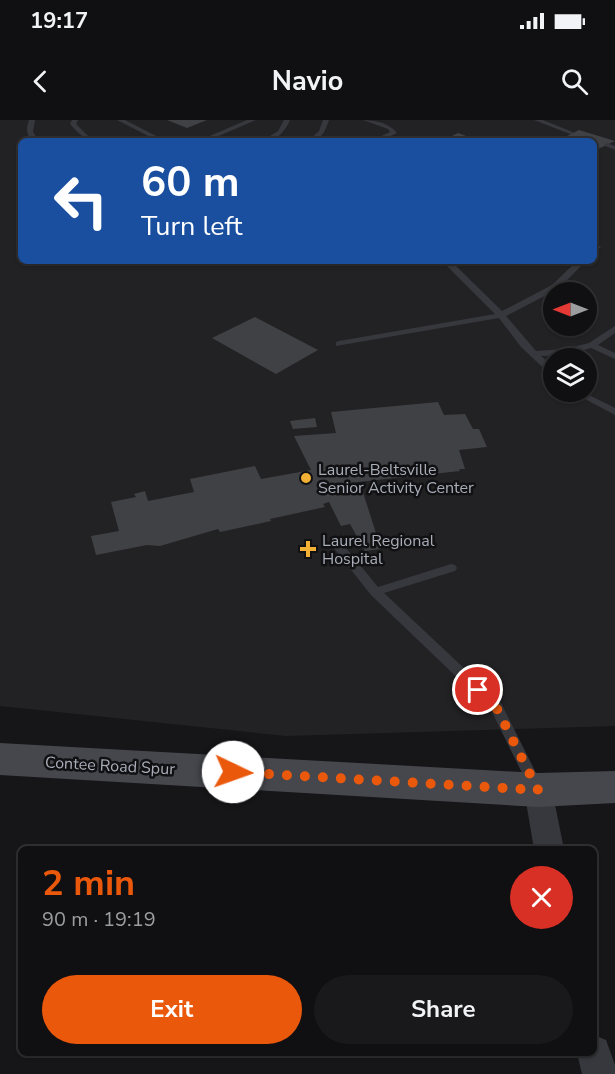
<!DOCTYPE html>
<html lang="en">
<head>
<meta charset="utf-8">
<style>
	:root { --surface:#101012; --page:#19191b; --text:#f1f3f6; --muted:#9c9d9f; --line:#303032; --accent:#ea580c }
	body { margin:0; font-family:"Nunito Sans",sans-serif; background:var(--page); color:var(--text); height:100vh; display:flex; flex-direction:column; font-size:22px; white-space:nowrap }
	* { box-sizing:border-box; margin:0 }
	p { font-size:20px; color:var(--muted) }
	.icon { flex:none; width:33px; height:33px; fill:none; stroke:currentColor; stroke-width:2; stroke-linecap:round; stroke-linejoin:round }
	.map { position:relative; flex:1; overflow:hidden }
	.side { position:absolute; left:18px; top:726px; width:579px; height:210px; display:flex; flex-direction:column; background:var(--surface); border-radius:9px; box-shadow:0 2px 4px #0004,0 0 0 2px var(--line) }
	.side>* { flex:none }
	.banner { position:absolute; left:18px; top:18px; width:579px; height:126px; border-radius:9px; box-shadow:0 2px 4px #0004,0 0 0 2px var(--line); background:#1a4fa0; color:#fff; overflow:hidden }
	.needle { width:39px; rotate:270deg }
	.tools { position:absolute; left:543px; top:162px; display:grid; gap:12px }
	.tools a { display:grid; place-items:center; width:54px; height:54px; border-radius:50%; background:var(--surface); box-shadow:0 2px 4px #0004,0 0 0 2px var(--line); font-size:30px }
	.pin { position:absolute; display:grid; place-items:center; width:51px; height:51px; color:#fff; margin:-26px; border:3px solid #fff; border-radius:50%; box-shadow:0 2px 6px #0007 }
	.me { position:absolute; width:66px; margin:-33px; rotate:93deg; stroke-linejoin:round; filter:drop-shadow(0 0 4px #0008) }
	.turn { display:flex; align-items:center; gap:21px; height:126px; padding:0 24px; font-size:27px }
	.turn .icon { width:78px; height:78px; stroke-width:2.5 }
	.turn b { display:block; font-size:42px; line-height:51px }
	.round { display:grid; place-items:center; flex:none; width:63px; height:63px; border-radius:32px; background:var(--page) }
	.head { display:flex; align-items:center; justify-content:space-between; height:102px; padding:0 24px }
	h1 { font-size:36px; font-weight:700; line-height:45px; color:var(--accent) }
	.action { display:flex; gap:12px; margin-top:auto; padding:12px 24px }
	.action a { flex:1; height:69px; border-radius:36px; background:var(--accent); color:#fff; font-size:24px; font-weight:700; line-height:69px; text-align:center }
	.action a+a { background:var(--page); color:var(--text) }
	.status { display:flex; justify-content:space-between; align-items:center; height:42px; padding:0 30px; background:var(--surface); direction:ltr }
	.status svg { height:16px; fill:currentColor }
	header { display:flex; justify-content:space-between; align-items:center; height:78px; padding:0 24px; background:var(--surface); font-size:27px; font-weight:700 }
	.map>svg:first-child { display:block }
	.built { fill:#222225; fill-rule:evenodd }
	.building { fill:#404145 }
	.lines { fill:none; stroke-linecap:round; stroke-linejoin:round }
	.lane { fill:#37383d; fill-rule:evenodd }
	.street { fill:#37383d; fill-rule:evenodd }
	.secondary { fill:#45474d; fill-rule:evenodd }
	.route { stroke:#ea580c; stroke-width:10; stroke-dasharray:0 18 }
	.poi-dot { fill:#f2b134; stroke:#111113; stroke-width:2 }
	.labels { text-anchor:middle; stroke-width:5; stroke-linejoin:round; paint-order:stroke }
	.poi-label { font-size:16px; fill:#a8adb8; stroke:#111113; text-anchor:start }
	.street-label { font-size:16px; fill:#a8adb8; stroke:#111113 }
</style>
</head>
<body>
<div class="status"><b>19:17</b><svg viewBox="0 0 49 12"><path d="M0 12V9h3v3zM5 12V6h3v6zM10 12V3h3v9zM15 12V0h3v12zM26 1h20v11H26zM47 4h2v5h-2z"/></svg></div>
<header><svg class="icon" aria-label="back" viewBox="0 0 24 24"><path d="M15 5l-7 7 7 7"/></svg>Navio<svg class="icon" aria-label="search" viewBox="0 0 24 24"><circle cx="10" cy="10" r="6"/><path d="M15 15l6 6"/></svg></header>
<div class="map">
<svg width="615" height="954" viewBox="0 0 615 954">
	<rect width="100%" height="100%" fill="#161618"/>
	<path class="built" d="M0 0H615V606L286 616 0 586ZM21 21H594V141H21ZM554 172H586V206H554ZM554 238H586V272H554Z"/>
	<g class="building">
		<polygon points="167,0 207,0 187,8"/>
		<polygon points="579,10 615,21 596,30 594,30 594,21 561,19"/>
		<polygon points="458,13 480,21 424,21 424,18 448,18"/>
		<polygon points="255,197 318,230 276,254 212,218"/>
		<polygon points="438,282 444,295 465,294 473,309 479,309 487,327 459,330 465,349 459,349 460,351 349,363 347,358 349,367 361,366 381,429 365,431 350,404 341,406 329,382 323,384 325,387 270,399 271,401 220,412 218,409 160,426 147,425 96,435 91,416 119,411 111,382 136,377 134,374 145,371 148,381 194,372 190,359 255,346 261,359 311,350 294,316 336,313 331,292"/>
		<polygon points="315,298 317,307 293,309 290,301"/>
	</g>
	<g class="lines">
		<g class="lane">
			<path d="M29 0H35L33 12 39 21H32C26 14 26 8 29 0Z"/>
			<path d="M72 0H78L76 4 87 15 99 21C85 21 79 14 70 4Z"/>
			<polygon points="117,0 125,0 166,21 158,21"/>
			<polygon points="247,0 256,0 207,21 198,21"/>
			<path d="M284 0H290C284 13 277 21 262 21L278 11Z"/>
			<path d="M323 0H329C325 12 321 21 308 21L319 11Z"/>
			<path d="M363 0C375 0 389 3 397 13L380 21H371L390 12 388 9Z"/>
			<polygon points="534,0 543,0 575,13 570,14"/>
			<polygon points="607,23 615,26 615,30 605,26 604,25"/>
			<polygon points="597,125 601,127 594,132 594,126"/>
			<polygon points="442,141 451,141 502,191 552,165 577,141 586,141 558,169 506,196 536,231 566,229 589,223 615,206 615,213 598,225 615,233 615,239 591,228 566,235 541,236 554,247 554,256 551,255 521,227 499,198 336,226 336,222 339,221 495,194"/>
			<polygon points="572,272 583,272 615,288 615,295"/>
			<polygon points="353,417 359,421 346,428 378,467 451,444 455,445 457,448 455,451 384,473 501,583 543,667 541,671 536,673 531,671 491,590 371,475 333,427 335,424"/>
		</g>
		<g class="street">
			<polygon points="538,658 548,661 552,670 564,729 534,729 524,670 528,661"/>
			<polygon points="594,915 606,920 615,945 615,954 582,954 577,933 594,933"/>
		</g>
		<polygon class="secondary" points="0,623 538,653 615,651 615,683 538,687 0,655"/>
	</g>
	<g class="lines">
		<polyline class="route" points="233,652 538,670 496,587 478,570"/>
	</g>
	<g class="poi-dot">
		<circle cx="306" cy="358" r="6"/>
		<path d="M305 420h6v6h6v6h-6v6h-6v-6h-6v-6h6z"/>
	</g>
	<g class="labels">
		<g class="poi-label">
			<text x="318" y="355">Laurel-Beltsville<tspan x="318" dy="18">Senior Activity Center</tspan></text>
			<text x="322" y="426">Laurel Regional<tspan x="322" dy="18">Hospital</tspan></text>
		</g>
		<g class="street-label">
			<text transform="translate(110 645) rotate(3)" y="6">Contee Road Spur</text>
		</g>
	</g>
</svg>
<div class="tools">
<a><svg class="needle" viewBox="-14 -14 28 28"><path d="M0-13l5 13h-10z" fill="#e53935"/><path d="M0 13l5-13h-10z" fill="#9c9d9f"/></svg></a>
<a><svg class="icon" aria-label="layers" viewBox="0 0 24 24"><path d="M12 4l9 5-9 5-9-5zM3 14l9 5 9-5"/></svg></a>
</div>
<div class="pin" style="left:478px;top:570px;background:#d93025"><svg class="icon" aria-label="arrive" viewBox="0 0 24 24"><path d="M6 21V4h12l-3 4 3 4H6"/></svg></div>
<svg class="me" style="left:233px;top:652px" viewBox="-20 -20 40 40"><circle r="19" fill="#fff"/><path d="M0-13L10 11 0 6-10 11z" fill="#ea580c"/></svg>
<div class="banner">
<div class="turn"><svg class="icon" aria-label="left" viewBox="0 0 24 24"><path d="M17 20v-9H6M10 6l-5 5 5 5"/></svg><div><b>60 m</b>Turn left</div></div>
</div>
<section class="side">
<div class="head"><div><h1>2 min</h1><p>90 m · 19:19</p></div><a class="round" style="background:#d93025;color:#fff"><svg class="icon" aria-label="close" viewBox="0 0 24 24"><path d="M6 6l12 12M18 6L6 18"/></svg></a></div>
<div class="action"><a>Exit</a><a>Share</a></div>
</section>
</div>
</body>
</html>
